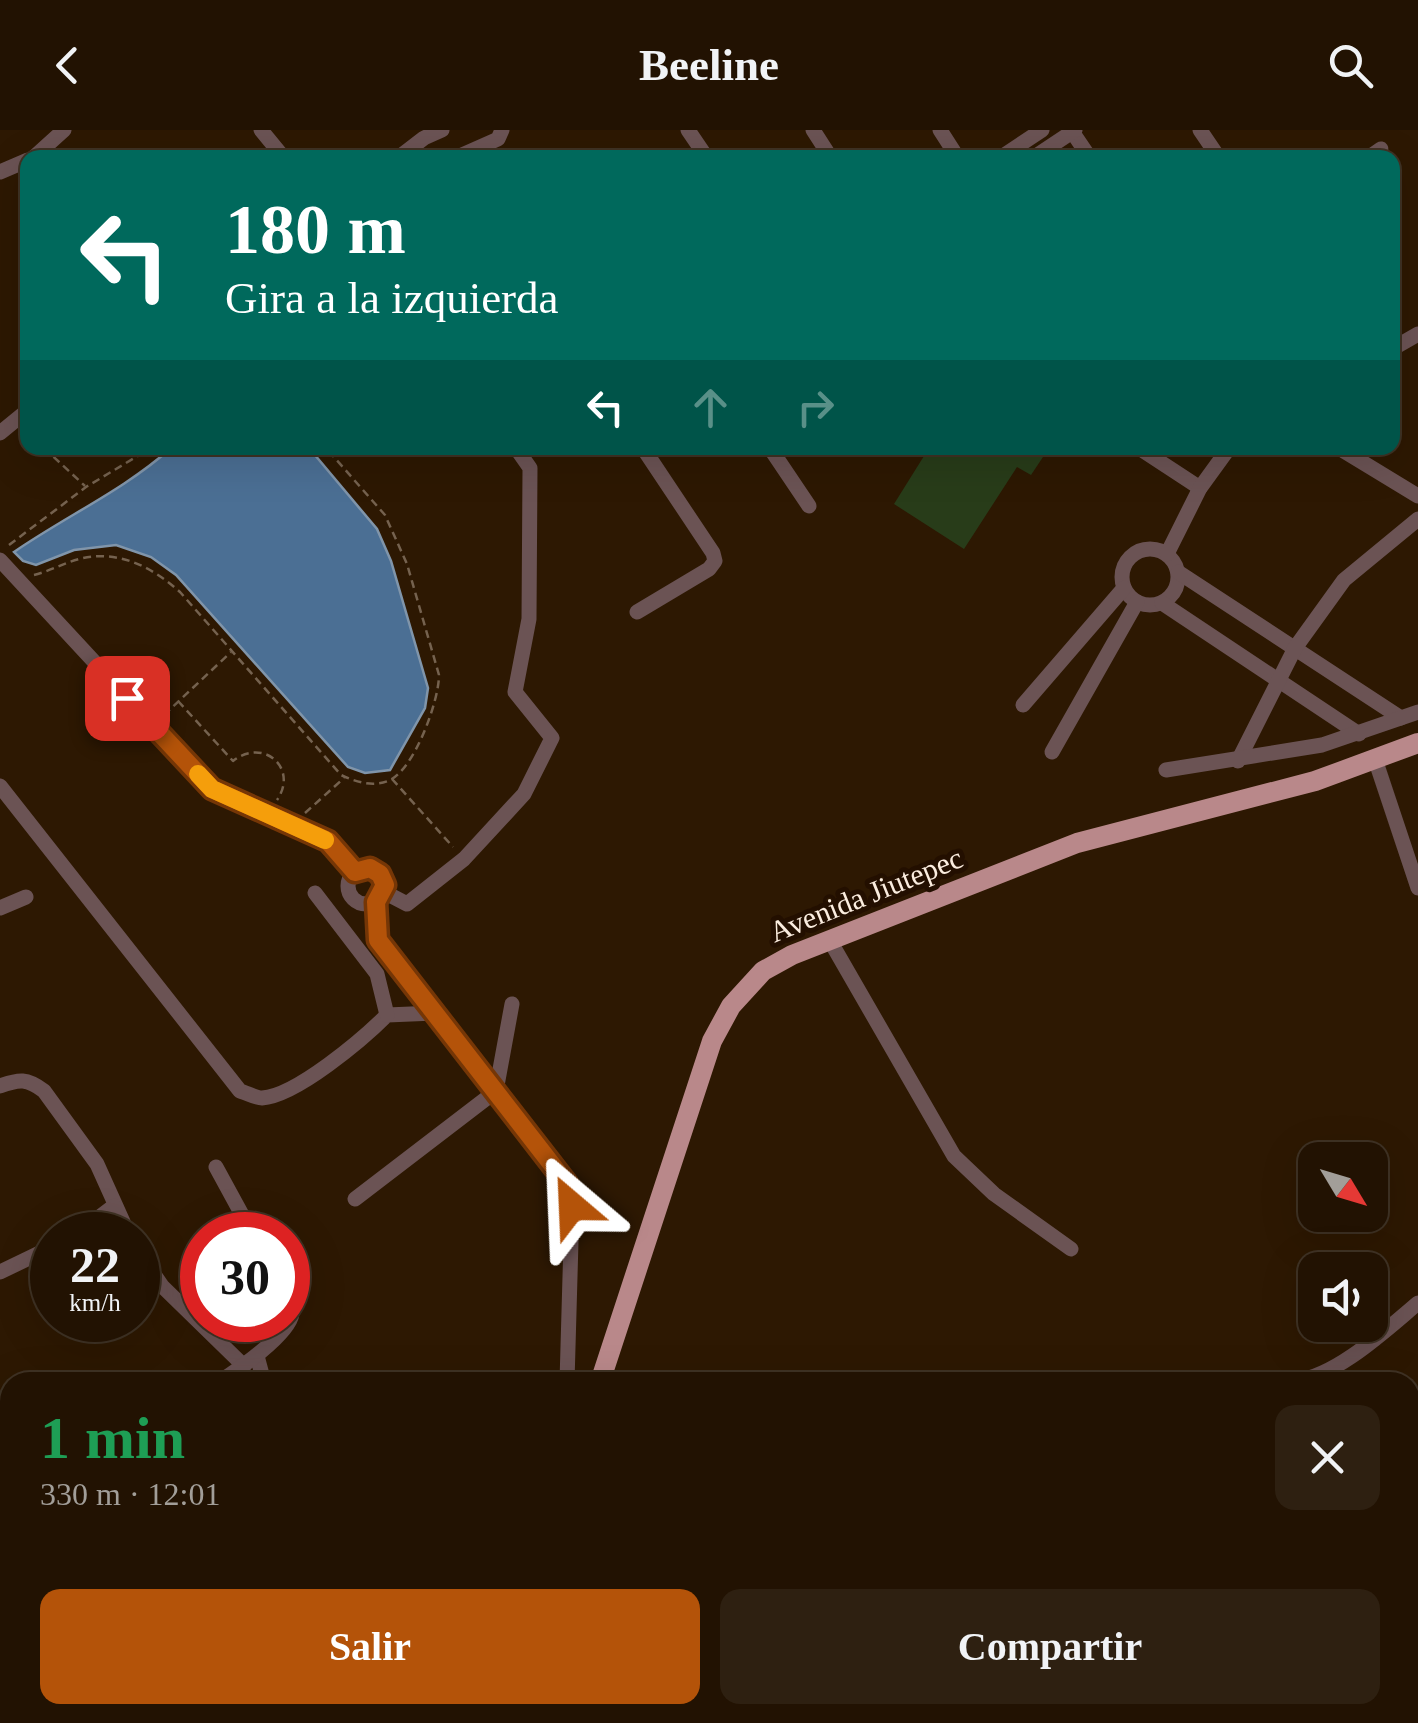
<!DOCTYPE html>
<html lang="es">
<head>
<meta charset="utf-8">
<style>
	:root { --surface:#221202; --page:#2e2011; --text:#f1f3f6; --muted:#a29e99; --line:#3f3224; --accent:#b45309 }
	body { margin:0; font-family:"Times New Roman",serif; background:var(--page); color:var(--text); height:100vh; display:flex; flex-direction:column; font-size:38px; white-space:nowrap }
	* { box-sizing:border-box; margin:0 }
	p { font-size:32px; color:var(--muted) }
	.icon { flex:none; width:55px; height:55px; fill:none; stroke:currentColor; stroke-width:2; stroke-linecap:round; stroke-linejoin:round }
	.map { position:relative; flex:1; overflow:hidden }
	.drawer { position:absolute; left:0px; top:1242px; width:1420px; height:352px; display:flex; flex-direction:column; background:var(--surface); border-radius:30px 30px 0 0; box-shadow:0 10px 40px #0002,0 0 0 2px var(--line) }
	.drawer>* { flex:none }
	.top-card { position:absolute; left:20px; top:20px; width:1380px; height:305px; border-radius:20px; box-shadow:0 10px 40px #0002,0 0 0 2px var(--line); background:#00695c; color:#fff; overflow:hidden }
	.needle { width:65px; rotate:128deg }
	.buttons { position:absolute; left:1298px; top:1012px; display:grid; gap:20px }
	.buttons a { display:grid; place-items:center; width:90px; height:90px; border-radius:20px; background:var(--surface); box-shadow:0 10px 40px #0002,0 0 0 2px var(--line); font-size:50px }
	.speed { position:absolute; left:30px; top:1082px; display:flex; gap:20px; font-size:50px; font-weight:700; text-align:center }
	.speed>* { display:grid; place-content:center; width:130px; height:130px; border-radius:50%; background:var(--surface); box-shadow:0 10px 40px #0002,0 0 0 2px var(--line); line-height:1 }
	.speed small { font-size:25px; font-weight:400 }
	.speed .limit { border:15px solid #d22; background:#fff; color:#111 }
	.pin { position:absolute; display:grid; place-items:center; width:85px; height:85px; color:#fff; margin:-42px; border-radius:20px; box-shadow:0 5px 15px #0006 }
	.me { position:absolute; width:110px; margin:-55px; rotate:334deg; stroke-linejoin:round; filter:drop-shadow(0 0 8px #0008) }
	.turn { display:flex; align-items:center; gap:35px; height:210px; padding:0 40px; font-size:45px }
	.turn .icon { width:130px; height:130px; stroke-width:2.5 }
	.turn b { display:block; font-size:70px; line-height:85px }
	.lanes { display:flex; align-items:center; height:95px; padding:0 40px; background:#0003; justify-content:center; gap:50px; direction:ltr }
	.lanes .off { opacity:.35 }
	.round { display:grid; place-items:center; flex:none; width:105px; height:105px; border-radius:20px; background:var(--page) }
	.head { display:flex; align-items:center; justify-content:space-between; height:170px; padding:0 40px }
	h1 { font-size:60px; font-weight:600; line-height:75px; color:#1e9e55 }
	.primary-button { display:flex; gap:20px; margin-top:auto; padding:20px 40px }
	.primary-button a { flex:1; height:115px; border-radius:20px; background:var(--accent); color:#fff; font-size:40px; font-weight:600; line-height:115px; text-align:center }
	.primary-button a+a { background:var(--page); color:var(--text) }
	header { display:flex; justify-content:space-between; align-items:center; height:130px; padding:0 40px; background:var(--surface); font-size:45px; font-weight:600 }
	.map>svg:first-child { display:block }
	.green { fill:#283c19 }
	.water { fill:#4b6f94; stroke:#8095aa; stroke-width:2.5 }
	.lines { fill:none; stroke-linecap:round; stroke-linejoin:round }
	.path { stroke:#75624f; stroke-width:2.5; stroke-dasharray:8 5; stroke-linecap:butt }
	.minor { stroke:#6b5354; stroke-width:15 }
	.major { stroke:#b9888a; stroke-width:20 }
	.route-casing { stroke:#753606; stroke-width:25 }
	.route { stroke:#b45309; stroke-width:18 }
	.slow { stroke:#f59e0b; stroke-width:18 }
	.labels { text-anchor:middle; stroke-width:10; stroke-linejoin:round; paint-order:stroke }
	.street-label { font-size:30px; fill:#fbeddf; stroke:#230f00 }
</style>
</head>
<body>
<header><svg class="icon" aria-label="back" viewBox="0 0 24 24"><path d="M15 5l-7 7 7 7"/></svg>Beeline<svg class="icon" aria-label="search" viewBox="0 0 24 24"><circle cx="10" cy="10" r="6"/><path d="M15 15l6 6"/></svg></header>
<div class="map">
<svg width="1418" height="1593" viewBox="0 0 1418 1593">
	<rect width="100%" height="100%" fill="#2d1802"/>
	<polygon class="green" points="929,318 1049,318 1031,345 1017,337 964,419 894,374"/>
	<path class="water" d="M171 318H309L377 399 391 431 428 558 425 578 390 640 365 643 348 637 176 445 151 427 116 415 74 420 36 435 23 431 14 422C66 386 124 360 171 318Z"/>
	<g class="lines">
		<g class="path">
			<polyline points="44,318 85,356"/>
			<polyline points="9,415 86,357 151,318"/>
			<path d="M34 445C50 441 64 433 79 429 118 419 152 437 180 462L341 645C356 652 372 657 388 651 414 641 439 571 439 545L407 434 385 385 326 318"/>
			<path d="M178 571 233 631C263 607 299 638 277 670"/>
			<polyline points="164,585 231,522"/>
			<polyline points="392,649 453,717"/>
			<polyline points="305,683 344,648"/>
		</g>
		<g class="minor">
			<polyline points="261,0 284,28"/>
			<polyline points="688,0 707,28"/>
			<polyline points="813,0 831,28"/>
			<polyline points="940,0 958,28"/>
			<polyline points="1071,0 1090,28"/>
			<polyline points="1200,0 1219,28"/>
			<polyline points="33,28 64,0"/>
			<polyline points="398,28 424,8 442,0"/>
			<polyline points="455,28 498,9 502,0"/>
			<polyline points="1000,28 1042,0"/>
			<polyline points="1033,28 1075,0"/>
			<polyline points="1368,28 1381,19"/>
			<polyline points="0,42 28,30"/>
			<polyline points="1392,219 1418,204"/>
			<polyline points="0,303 28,280"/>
			<polyline points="770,318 809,376"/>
			<polyline points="1139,318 1200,358"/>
			<polyline points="1339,318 1418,366"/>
			<circle cx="1150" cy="447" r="28"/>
			<polyline points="1167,424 1200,358 1229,318"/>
			<polyline points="0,430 212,659 328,711 355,741"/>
			<polyline points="1178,442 1401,588"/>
			<polyline points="1162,473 1359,604"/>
			<polyline points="637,482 709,439 715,431 713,423 643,318"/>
			<polyline points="1023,575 1124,458"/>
			<polyline points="1052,622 1137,472"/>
			<polyline points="1375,629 1418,758"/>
			<polyline points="1238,631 1295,518 1344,450 1418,389"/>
			<polyline points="1166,640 1322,615 1418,582"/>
			<path d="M0 656 240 961C247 963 256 968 262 968 296 966 363 909 387 885L435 883"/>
			<circle cx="366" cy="756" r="18"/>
			<polyline points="384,762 407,774 464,729 524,664 552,608 515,562 529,489 530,338 516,318"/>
			<polyline points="315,763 377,844 387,885"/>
			<polyline points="376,771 378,810 567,1054 572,1076 567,1252"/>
			<polyline points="0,778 26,767"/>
			<polyline points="829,809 954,1026 994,1064 1071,1119"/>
			<path d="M0 956C19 949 27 948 44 961L97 1034 129 1105"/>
			<polyline points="216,1037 253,1105"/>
			<polyline points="355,1069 496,961 512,874"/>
			<polyline points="76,1105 114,1076"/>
			<polyline points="138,1121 162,1156 244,1236"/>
			<polyline points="0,1142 52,1117"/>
			<polyline points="257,1226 264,1252"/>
			<path d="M219 1252C236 1241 289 1205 292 1184 293 1178 290 1174 288 1168"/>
			<path d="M1210 1252C1239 1245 1266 1254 1295 1251 1336 1247 1387 1199 1418 1173"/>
			<polyline points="1410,1324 1418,1331"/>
			<polyline points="0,1374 10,1451"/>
			<polyline points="484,1585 490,1591 498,1585"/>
			<polyline points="703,1585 713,1593"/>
			<polyline points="929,1593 937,1585"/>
		</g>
		<g class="major">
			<polyline points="600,1252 712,911 731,876 763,841 792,825 1077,713 1315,651 1418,613"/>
			<polyline points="328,1593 344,1585"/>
		</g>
	</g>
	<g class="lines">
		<defs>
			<polyline id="route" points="127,568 212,659 328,711 355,742 370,738 380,744 385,755 376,772 378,810 567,1054 572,1076"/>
		</defs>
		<use href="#route" class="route-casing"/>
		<use href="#route" class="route"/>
		<polyline class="slow" points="198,644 212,659 325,710"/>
	</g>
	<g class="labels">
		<g class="street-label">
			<text transform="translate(866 765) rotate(-22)" y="10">Avenida Jiutepec</text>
		</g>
	</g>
</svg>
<div class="buttons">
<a><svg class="needle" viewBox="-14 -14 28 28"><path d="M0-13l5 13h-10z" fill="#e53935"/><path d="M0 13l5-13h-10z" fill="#a29e99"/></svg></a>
<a><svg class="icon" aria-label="sound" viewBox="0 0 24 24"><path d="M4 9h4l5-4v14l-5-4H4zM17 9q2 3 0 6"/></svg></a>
</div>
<div class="speed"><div>22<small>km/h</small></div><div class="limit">30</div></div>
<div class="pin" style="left:127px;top:568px;background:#d93025"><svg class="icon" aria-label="arrive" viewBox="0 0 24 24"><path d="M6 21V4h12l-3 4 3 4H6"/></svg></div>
<svg class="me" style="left:572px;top:1076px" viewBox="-20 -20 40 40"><path d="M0-17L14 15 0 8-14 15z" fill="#b45309" stroke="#fff" stroke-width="4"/></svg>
<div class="top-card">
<div class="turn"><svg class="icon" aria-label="left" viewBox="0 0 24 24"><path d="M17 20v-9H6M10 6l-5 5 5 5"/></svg><div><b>180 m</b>Gira a la izquierda</div></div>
<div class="lanes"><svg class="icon" aria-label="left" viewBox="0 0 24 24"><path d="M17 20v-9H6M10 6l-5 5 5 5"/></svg><svg class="icon off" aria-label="ahead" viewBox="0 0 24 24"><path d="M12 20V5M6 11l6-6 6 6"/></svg><svg class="icon off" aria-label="right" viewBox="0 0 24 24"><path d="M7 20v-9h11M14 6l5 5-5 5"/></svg></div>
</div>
<section class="drawer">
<div class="head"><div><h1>1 min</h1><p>330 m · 12:01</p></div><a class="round"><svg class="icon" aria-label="close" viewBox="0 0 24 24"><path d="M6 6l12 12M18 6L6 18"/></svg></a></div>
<div class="primary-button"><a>Salir</a><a>Compartir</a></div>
</section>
</div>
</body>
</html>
